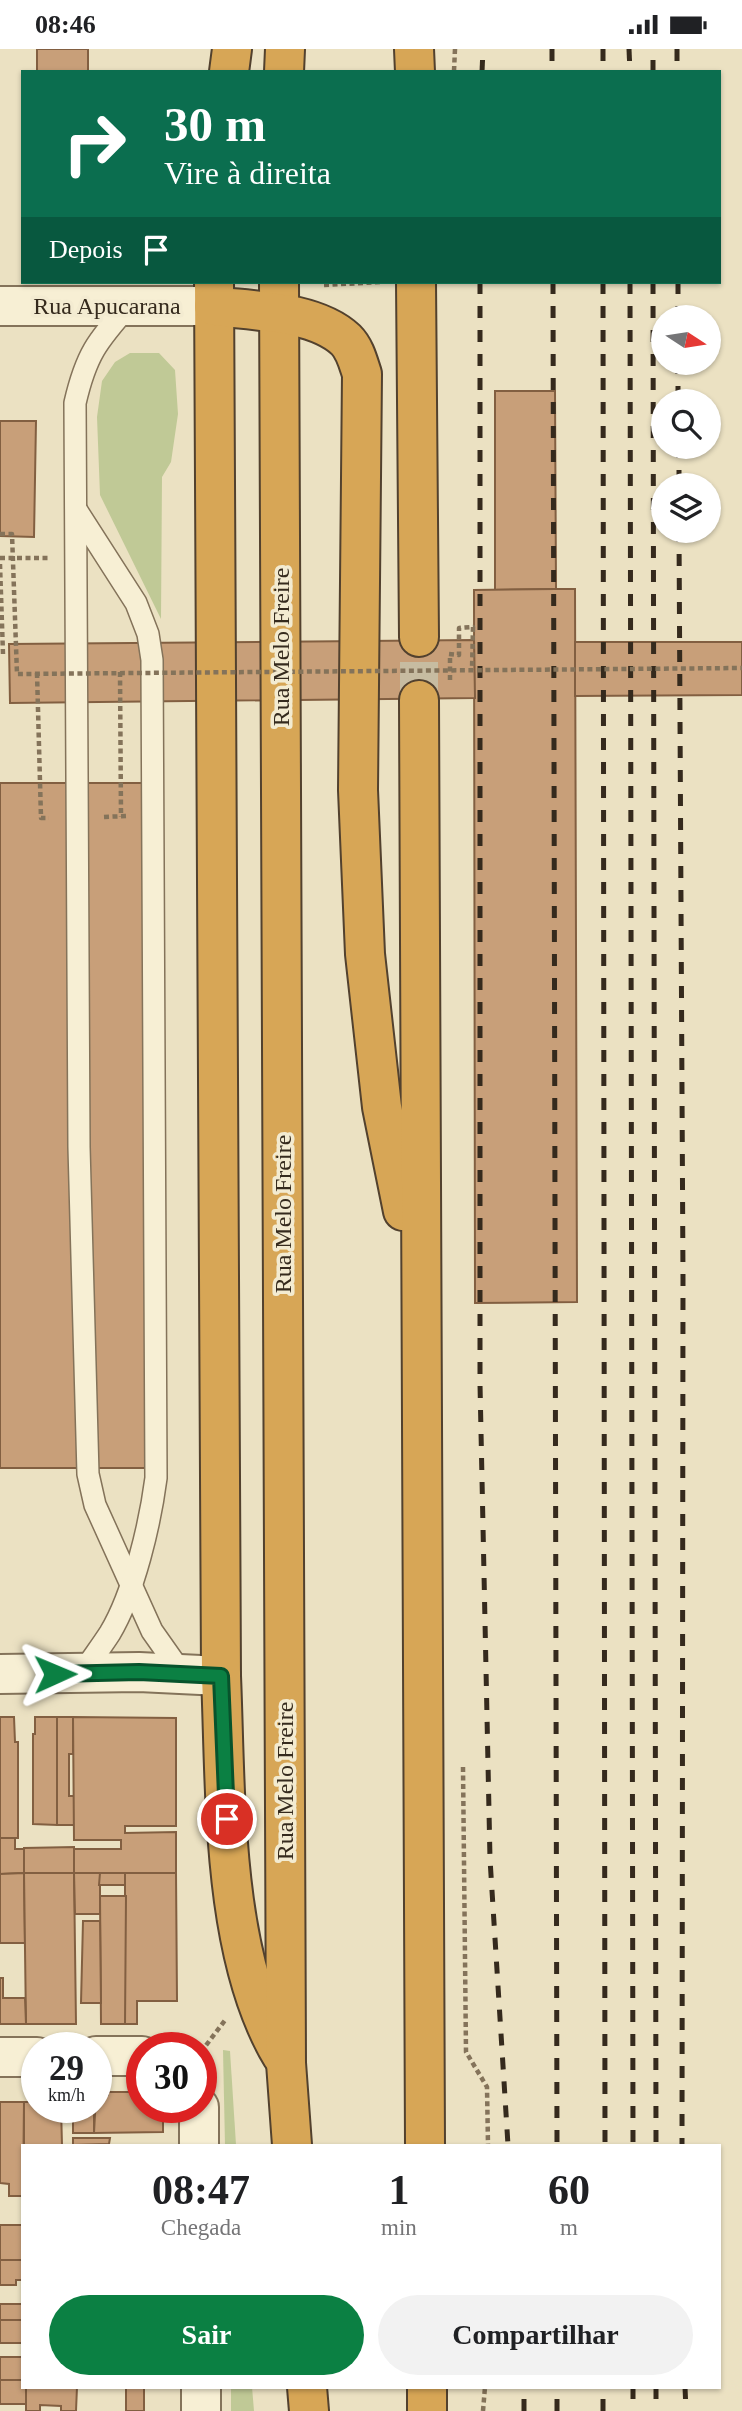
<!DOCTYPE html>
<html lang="pt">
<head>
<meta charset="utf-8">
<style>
	:root { --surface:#fff; --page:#f2f2f2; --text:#202124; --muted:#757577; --accent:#0b8043 }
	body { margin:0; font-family:Georgia,serif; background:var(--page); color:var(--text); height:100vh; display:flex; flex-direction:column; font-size:26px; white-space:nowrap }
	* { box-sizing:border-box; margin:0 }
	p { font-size:23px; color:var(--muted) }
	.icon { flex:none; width:38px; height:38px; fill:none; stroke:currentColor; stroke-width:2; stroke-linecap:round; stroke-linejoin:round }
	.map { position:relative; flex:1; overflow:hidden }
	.side { position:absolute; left:21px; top:2095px; width:700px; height:245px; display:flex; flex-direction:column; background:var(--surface); border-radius:0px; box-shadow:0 2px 5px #0004 }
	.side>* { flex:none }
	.hud { position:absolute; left:21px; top:21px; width:700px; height:214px; border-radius:0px; box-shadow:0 2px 5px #0004; background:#0b6e4f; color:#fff; overflow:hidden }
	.needle { width:46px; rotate:102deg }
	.fabs { position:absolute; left:651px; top:256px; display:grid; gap:14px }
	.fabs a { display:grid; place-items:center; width:70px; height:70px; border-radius:50%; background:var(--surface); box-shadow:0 2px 5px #0004; font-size:35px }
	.speed { position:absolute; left:21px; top:1983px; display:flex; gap:14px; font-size:35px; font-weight:700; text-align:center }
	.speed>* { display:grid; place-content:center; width:91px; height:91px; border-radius:50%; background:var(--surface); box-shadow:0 2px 5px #0004; line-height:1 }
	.speed small { font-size:18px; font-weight:400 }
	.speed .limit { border:10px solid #d22; background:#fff; color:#111 }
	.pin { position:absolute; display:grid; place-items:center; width:60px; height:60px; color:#fff; margin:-30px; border:4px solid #fff; border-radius:50%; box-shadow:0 2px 7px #0007 }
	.me { position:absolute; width:77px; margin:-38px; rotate:89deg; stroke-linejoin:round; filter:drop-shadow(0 0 5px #0008) }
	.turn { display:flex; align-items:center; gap:24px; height:147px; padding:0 28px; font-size:32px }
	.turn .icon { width:91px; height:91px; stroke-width:2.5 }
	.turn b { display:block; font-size:49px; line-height:60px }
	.then { display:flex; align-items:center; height:66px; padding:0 28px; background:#0003; gap:14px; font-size:26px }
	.eta { display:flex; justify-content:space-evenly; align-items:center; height:119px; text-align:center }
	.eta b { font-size:42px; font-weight:700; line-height:49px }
	.primary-button { display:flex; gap:14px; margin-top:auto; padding:14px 28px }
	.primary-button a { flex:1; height:80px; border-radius:42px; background:var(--accent); color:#fff; font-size:28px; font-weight:700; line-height:80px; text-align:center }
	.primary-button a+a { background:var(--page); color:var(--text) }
	.status { display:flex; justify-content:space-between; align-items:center; height:49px; padding:0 35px; background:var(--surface); direction:ltr }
	.status svg { height:19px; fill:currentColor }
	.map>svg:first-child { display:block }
	.green { fill:#c0c996 }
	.building { fill:#c89f79; stroke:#825f41; stroke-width:2 }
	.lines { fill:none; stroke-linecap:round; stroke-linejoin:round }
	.highway-tunnel { stroke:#c7bca1; stroke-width:38; stroke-dasharray:38 19; stroke-linecap:butt }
	.lane-casing { stroke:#84735a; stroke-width:24 }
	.street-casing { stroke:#84735a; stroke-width:42 }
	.highway-casing { stroke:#52412e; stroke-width:42 }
	.path { stroke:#84735a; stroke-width:4.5; stroke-dasharray:5 3.5; stroke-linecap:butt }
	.lane { stroke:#f7efd4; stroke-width:21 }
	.street { stroke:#f7efd4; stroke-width:38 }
	.highway { stroke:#d7a656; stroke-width:38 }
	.rail { stroke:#352a1d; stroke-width:5; stroke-dasharray:12 12; stroke-linecap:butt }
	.path-bridge { stroke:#84735a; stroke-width:4.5; stroke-dasharray:5 3.5; stroke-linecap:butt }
	.route-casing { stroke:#07532c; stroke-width:18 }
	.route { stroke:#0b8043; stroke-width:12 }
	.labels { text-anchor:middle; stroke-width:7; stroke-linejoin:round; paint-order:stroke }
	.street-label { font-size:24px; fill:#352a1d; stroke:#f3ebd1 }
</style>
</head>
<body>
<div class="status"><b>08:46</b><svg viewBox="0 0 49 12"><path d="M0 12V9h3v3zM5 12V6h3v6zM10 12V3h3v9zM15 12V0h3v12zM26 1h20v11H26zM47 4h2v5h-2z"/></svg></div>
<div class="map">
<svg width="742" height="2362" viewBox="0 0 742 2362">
	<rect width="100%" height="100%" fill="#ebe1c2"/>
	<g class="green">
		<polygon points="130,304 159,304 175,321 178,365 171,413 162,428 161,570 100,446 97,368 102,332 115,313"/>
		<polygon points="223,2001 230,2002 236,2096 225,2096"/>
		<polygon points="231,2338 252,2338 254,2362 231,2362"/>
	</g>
	<g class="building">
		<rect x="37" y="0" width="51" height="23"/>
		<polygon points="495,342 555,342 556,540 495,541"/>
		<polygon points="0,372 36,372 34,488 0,487"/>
		<polygon points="556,540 575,540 577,1253 475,1254 474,541"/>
		<polygon points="474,591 475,649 10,654 9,595"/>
		<polygon points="575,593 742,593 742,646 575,647"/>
		<polygon points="0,734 146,734 147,1419 0,1419"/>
		<polygon points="0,1668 14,1668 15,1693 18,1693 18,1789 0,1789"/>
		<polygon points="35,1668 57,1668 57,1776 33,1775 33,1685 35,1685"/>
		<polygon points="57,1668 73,1668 73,1705 69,1705 69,1747 74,1747 74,1776 57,1776"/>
		<polygon points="73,1668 176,1669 176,1777 125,1777 125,1784 176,1783 176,1824 74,1824 74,1800 121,1800 121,1791 74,1791"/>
		<polygon points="0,1789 15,1789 15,1800 24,1800 24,1824 0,1825"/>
		<polygon points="74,1798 74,1824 24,1824 24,1799"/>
		<polygon points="24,1824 25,1894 0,1894 0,1825"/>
		<polygon points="24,1824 74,1824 76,1975 26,1975"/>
		<polygon points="74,1824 100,1824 100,1865 75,1865"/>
		<polygon points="100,1824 125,1824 126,1836 99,1836"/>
		<polygon points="125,1824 176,1824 177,1952 137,1952 137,1975 125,1975"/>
		<polygon points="100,1847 126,1847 125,1975 101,1975"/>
		<polygon points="83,1872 100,1872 101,1954 81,1954"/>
		<polygon points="0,1929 3,1929 3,1949 25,1949 26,1975 0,1975"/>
		<polygon points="108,2043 142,2043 142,2058 163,2058 163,2083 94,2084 96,2046 108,2046"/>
		<polygon points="0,2053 24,2053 23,2147 9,2147 9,2135 0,2134"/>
		<polygon points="24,2053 37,2053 37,2058 61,2058 62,2096 24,2096"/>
		<rect x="73" y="2058" width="21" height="26"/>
		<polygon points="73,2089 110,2089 109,2095 73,2096"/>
		<rect x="0" y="2176" width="23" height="35"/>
		<polygon points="0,2211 23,2211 23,2231 16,2231 16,2236 0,2236"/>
		<rect x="0" y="2255" width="23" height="16"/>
		<rect x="0" y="2271" width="23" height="23"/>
		<rect x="0" y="2308" width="23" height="23"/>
		<polygon points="0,2331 23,2331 23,2338 26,2338 26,2355 0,2355"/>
		<polygon points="26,2338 77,2338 76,2362 61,2362 61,2357 40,2356 40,2362 26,2362"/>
		<rect x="126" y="2338" width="18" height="24"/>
	</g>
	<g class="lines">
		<polyline class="highway-tunnel" points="419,651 419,588"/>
		<defs>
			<g id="lane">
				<path d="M129 256C97 292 86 306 75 354L79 1098 88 1425 95 1456 152 1582 183 1626"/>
				<path d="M77 462 136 554 148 585 152 611 156 1429C150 1475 134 1544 110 1584 101 1598 91 1611 82 1625"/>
			</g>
			<g id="street">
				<polyline points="0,257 214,257"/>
				<polyline points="0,1625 139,1623 221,1627"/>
				<polyline points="96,2007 142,2007"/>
				<polyline points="0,2008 37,2008"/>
				<polyline points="199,2058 199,2096"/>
				<polyline points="201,2338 201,2362"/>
			</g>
			<g id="highway">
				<polyline points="414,0 415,23"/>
				<polyline points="229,23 232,0"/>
				<polyline points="284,23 285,0"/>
				<path d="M214 233 221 1627C226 1743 221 1906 282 2007"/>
				<polyline points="279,233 286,2014 292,2096"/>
				<polyline points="416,233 419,588"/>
				<path d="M214 257C254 262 315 262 346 291 355 300 358 313 362 325L358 741 365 905 382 1058 403 1162"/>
				<polyline points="419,651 425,2096"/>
				<polyline points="307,2338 309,2362"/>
				<polyline points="427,2338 427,2362"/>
			</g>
		</defs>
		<use href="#lane" class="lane-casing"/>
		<use href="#street" class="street-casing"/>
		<use href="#highway" class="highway-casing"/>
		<g class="path">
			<polyline points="454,22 455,0"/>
			<polyline points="324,236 381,233"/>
			<polyline points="0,509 48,509"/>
			<polyline points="0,515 3,605 0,605"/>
			<polyline points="449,605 459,606 459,579 473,578 472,621"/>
			<polyline points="450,609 450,631"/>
			<polyline points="120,623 121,768"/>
			<polyline points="37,624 41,769 49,769"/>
			<polyline points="104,768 126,767"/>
			<polyline points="463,1718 466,2003 487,2038 488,2096"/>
			<polyline points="201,2003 226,1970"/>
			<polyline points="483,2362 485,2338"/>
		</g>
		<use href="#lane" class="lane"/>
		<use href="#street" class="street"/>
		<use href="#highway" class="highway"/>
		<g class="rail">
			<polyline points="552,0 552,23"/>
			<polyline points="603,0 603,23"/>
			<polyline points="629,0 630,23"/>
			<polyline points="677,0 677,23"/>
			<polyline points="482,23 483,0"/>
			<polyline points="653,23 653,0"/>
			<polyline points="480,233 480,1335 490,1810 508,2096"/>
			<polyline points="553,233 557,2096"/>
			<polyline points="603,233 605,2096"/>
			<polyline points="630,233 633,2096"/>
			<polyline points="653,233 656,2096"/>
			<polyline points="678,233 678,268"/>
			<polyline points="678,313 678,352"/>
			<polyline points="679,397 679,436"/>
			<polyline points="679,481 683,1230 682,2096"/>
			<polyline points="633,2338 633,2362"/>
			<polyline points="656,2338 656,2362"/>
			<polyline points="685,2338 686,2362"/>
			<polyline points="524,2362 524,2338"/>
			<polyline points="557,2362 557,2338"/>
			<polyline points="603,2362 603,2338"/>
		</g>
		<polyline class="path-bridge" points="0,485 12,485 17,625 742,619"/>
	</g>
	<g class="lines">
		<defs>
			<polyline id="route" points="55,1625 139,1623 221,1627 227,1770"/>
		</defs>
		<use href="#route" class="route-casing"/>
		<use href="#route" class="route"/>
	</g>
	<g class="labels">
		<g class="street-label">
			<text x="107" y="265">Rua Apucarana</text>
			<text transform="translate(281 598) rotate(-90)" y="8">Rua Melo Freire</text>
			<text transform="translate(283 1165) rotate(-90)" y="8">Rua Melo Freire</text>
			<text transform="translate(285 1732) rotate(-90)" y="8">Rua Melo Freire</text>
		</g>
	</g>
</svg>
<div class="fabs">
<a><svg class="needle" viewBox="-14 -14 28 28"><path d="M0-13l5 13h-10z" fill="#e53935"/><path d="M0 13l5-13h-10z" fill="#757577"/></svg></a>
<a><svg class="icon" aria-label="search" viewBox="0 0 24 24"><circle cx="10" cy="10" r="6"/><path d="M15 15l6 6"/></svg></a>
<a><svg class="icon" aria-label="layers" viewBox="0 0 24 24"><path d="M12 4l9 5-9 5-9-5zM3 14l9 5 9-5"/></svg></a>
</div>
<div class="speed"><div>29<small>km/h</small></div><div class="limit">30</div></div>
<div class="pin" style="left:227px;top:1770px;background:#d93025"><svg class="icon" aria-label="arrive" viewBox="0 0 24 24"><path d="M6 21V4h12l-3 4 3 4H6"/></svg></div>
<svg class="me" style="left:55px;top:1625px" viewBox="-20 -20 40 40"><path d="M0-17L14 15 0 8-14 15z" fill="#0b8043" stroke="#fff" stroke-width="4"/></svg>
<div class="hud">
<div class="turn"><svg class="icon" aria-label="right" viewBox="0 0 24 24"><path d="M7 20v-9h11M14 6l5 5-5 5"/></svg><div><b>30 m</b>Vire à direita</div></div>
<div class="then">Depois<svg class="icon" aria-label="arrive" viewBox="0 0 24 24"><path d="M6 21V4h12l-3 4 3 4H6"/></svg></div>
</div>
<section class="side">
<div class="eta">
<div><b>08:47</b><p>Chegada</p></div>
<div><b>1</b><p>min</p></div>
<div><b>60</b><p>m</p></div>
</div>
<div class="primary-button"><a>Sair</a><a>Compartilhar</a></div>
</section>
</div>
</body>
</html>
